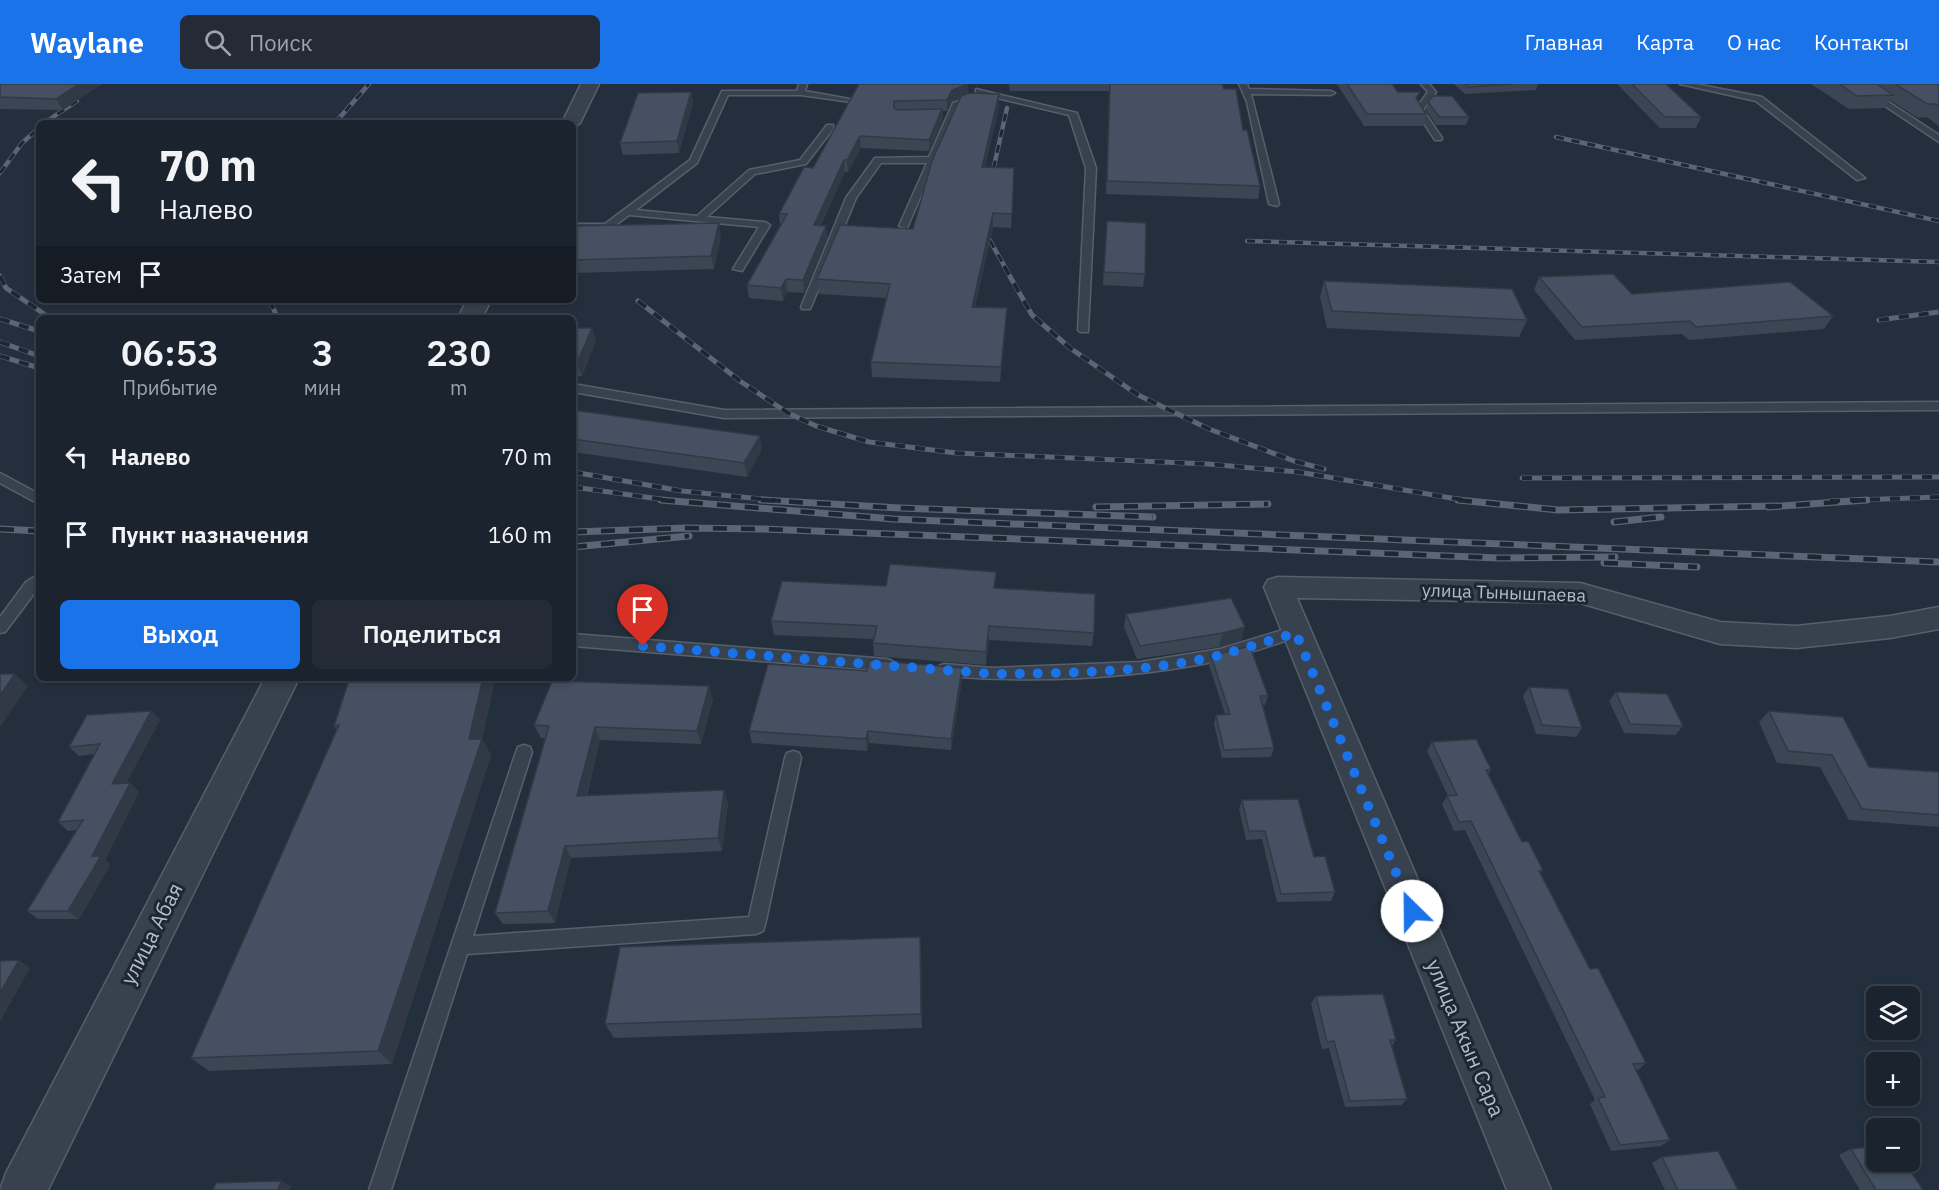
<!DOCTYPE html>
<html lang="ru">
<head>
<meta charset="utf-8">
<style>
	:root { --surface:#1b232e; --page:#242b36; --text:#f1f3f6; --muted:#a0a4aa; --line:#39404a; --accent:#1a73e8 }
	body { margin:0; font-family:"IBM Plex Sans",sans-serif; background:var(--page); color:var(--text); height:100vh; display:flex; flex-direction:column; font-size:22px; white-space:nowrap }
	* { box-sizing:border-box; margin:0 }
	p { font-size:20px; color:var(--muted) }
	.icon { flex:none; width:33px; height:33px; fill:none; stroke:currentColor; stroke-width:2; stroke-linecap:round; stroke-linejoin:round }
	.map { position:relative; flex:1; overflow:hidden }
	.details { position:absolute; left:36px; top:231px; width:540px; height:366px; display:flex; flex-direction:column; background:var(--surface); border-radius:9px; box-shadow:0 3px 9px #0003,0 0 0 2px var(--line) }
	.details>* { flex:none }
	.guide { position:absolute; left:36px; top:36px; width:540px; height:183px; border-radius:9px; box-shadow:0 3px 9px #0003,0 0 0 2px var(--line); background:#1b232e; color:var(--text); overflow:hidden }
	.buttons { position:absolute; left:1866px; top:902px; display:grid; gap:12px }
	.buttons a { display:grid; place-items:center; width:54px; height:54px; border-radius:9px; background:var(--surface); box-shadow:0 3px 9px #0003,0 0 0 2px var(--line); font-size:30px }
	.pin { position:absolute; display:grid; place-items:center; width:51px; height:51px; color:#fff; margin:-62px -26px; border-radius:50% 50% 50% 0; rotate:-45deg; box-shadow:0 0 6px #0007 }
	.pin .icon { rotate:45deg }
	.me { position:absolute; width:66px; margin:-33px; rotate:337deg; stroke-linejoin:round; filter:drop-shadow(0 0 4px #0008) }
	.turn { display:flex; align-items:center; gap:21px; height:126px; padding:0 24px; font-size:27px }
	.turn .icon { width:78px; height:78px; stroke-width:2.5 }
	.turn b { display:block; font-size:42px; line-height:51px }
	.then { display:flex; align-items:center; height:57px; padding:0 24px; background:#0003; gap:12px; font-size:22px }
	.eta { display:flex; justify-content:space-evenly; align-items:center; height:102px; text-align:center }
	.eta b { font-size:36px; font-weight:600; line-height:42px }
	.primary-button { display:flex; gap:12px; margin-top:auto; padding:12px 24px }
	.primary-button a { flex:1; height:69px; border-radius:9px; background:var(--accent); color:#fff; font-size:24px; font-weight:600; line-height:69px; text-align:center }
	.primary-button a+a { background:var(--page); color:var(--text) }
	ul { padding:0; list-style:none }
	li { display:flex; align-items:center; gap:18px; height:78px; padding:0 24px }
	li div { flex:1 }
	li b { display:block; font-size:22px }
	li em { font-style:normal }
	header { display:flex; align-items:center; gap:36px; box-sizing:border-box; height:84px; padding:0 30px; background:var(--accent); color:#fff }
	header strong { font-size:28px }
	nav { display:flex; gap:33px; margin-inline-start:auto; font-size:21px }
	.search { width:420px; height:54px; background:var(--page); display:flex; align-items:center; gap:15px; box-sizing:border-box; padding:0 21px; border-radius:9px; color:var(--muted); font-size:22px }
	.map>svg:first-child { display:block }
	.lines { fill:none; stroke-linecap:round; stroke-linejoin:round }
	.service-casing { stroke:#565f6c; stroke-width:3 }
	.minor-casing { stroke:#565f6c; stroke-width:3 }
	.tertiary-casing { stroke:#565f6c; stroke-width:3 }
	.service { fill:#38414e; fill-rule:evenodd }
	.minor { fill:#38414e; fill-rule:evenodd }
	.tertiary { fill:#38414e; fill-rule:evenodd }
	.rail-far2-casing { stroke:#5a6575; stroke-width:4.5 }
	.rail-far1-casing { stroke:#5a6575; stroke-width:5 }
	.rail-casing { stroke:#5a6575; stroke-width:7 }
	.rail-far2 { stroke:#1d2633; stroke-width:3; stroke-dasharray:8; stroke-linecap:butt }
	.rail-far1 { stroke:#1d2633; stroke-width:4; stroke-dasharray:10; stroke-linecap:butt }
	.rail { stroke:#1d2633; stroke-width:4.5; stroke-dasharray:14; stroke-linecap:butt }
	.wall { fill:#3b4654 }
	.shaded-wall { fill:#303945 }
	.building { fill:#455162; stroke:#303945; stroke-width:1.5 }
	.route { stroke:#1a73e8; stroke-width:10; stroke-dasharray:0 18 }
	.labels { text-anchor:middle; stroke-width:6; stroke-linejoin:round; paint-order:stroke }
	.street-label { font-size:18px; fill:#b4bcc9; stroke:#1d2633 }
	.near-street-label { font-size:21px; fill:#b4bcc9; stroke:#1d2633 }
</style>
</head>
<body>
<header>
<strong>Waylane</strong>
<div class="search"><svg class="icon" aria-label="search" viewBox="0 0 24 24"><circle cx="10" cy="10" r="6"/><path d="M15 15l6 6"/></svg>Поиск</div>
<nav><a>Главная</a><a>Карта</a><a>О нас</a><a>Контакты</a></nav>
</header>
<div class="map">
<svg width="1939" height="1106" viewBox="0 0 1939 1106">
	<rect width="100%" height="100%" fill="#242f3e"/>
	<g class="lines">
		<defs>
			<g id="service">
				<polygon points="799,0 807,0 805,7 855,16 851,18 801,11 728,11 697,79 636,126 697,132 749,86 800,76 827,41 833,41 833,45 806,80 755,90 707,133 765,138 770,141 742,187 733,185 759,143 629,131 610,145 573,146 573,140 605,140 690,76 722,7 797,7"/>
				<polygon points="1239,0 1247,0 1249,5 1331,7 1335,9 1331,11 1251,10 1279,120 1277,122 1269,120 1247,18"/>
				<polygon points="1421,0 1429,0 1436,8 1423,26 1442,54 1441,56 1435,56 1415,26 1428,8"/>
				<polygon points="1680,0 1696,0 1762,13 1865,94 1857,96 1756,17"/>
				<polygon points="1852,0 1861,0 1939,51 1939,58"/>
				<polygon points="976,5 1077,29 1096,84 1088,248 1080,248 1078,246 1086,84 1069,31 976,9"/>
				<polygon points="973,12 980,14 959,23 907,144 899,142 927,79 881,79 856,114 811,223 810,225 802,225 801,223 846,114 875,74 929,73 953,19"/>
				<polygon points="573,300 724,326 1939,318 1939,326 724,334 573,308"/>
				<polygon points="0,389 39,410 39,420 0,399"/>
				<polygon points="39,490 39,503 5,548 0,549 0,533 26,498"/>
				<path d="M1296 542 1301 544 1303 548 1301 552C1274 560 1246 571 1218 577 1129 595 1034 599 944 592L939 590 936 586 939 582 944 580 993 584 1140 578 1220 565Z"/>
				<polygon points="573,550 887,575 892,577 895,581 892,585 887,587 573,562"/>
				<polygon points="524,661 530,663 532,668 473,852 749,833 785,674 787,669 793,667 799,669 801,674 765,841 763,847 756,850 467,870 391,1106 369,1106 516,668 518,663"/>
			</g>
			<polygon id="minor" points="1278,493 1580,499 1720,538 1796,542 1890,532 1939,523 1939,545 1890,554 1796,564 1720,560 1580,519 1297,514 1551,1106 1507,1106 1264,503 1268,496"/>
			<g id="tertiary">
				<polygon points="581,0 599,0 580,39 573,44 573,39 562,39"/>
				<polygon points="467,216 491,216 482,234 458,234"/>
				<polygon points="265,594 299,594 48,1106 0,1106 6,1089"/>
			</g>
		</defs>
		<use href="#service" class="service-casing"/>
		<use href="#minor" class="minor-casing"/>
		<use href="#tertiary" class="tertiary-casing"/>
		<use href="#service" class="service"/>
		<use href="#minor" class="minor"/>
		<use href="#tertiary" class="tertiary"/>
		<defs>
			<g id="rail-far2">
				<polyline points="44,39 77,17"/>
				<polyline points="335,39 369,0"/>
				<polyline points="1556,53 1939,137"/>
				<polyline points="0,89 22,59 39,44"/>
				<polyline points="990,100 1007,24"/>
				<polyline points="985,142 985,148 1005,183"/>
				<polyline points="1247,157 1939,178"/>
			</g>
			<g id="rail-far1">
				<polyline points="1004,182 1032,231 1070,264 1138,311 1209,345 1294,377 1324,385"/>
				<polyline points="0,192 6,204 50,234"/>
				<polyline points="269,216 278,234"/>
				<polyline points="638,217 740,297 788,329 816,342 869,358 956,369 1208,380 1298,388 1469,417"/>
				<polyline points="0,235 39,247"/>
				<polyline points="1879,236 1939,228"/>
				<polyline points="0,258 39,272"/>
				<polyline points="0,272 39,284"/>
				<polyline points="573,388 682,407 781,417"/>
				<polyline points="1522,394 1939,393"/>
				<polyline points="573,403 674,417"/>
				<polyline points="1830,417 1939,413"/>
			</g>
			<g id="rail">
				<polyline points="661,416 893,435 1939,478"/>
				<polyline points="761,416 900,424 1153,433"/>
				<polyline points="1458,416 1558,426 1777,422"/>
				<polyline points="1096,423 1268,420"/>
				<polyline points="1768,423 1867,416"/>
				<polyline points="1614,438 1661,433"/>
				<polyline points="0,445 39,447"/>
				<polyline points="573,448 686,444 763,445 1499,474 1615,473"/>
				<polyline points="573,463 689,452"/>
				<polyline points="1604,479 1697,483"/>
			</g>
		</defs>
		<use href="#rail-far2" class="rail-far2-casing"/>
		<use href="#rail-far1" class="rail-far1-casing"/>
		<use href="#rail" class="rail-casing"/>
		<use href="#rail-far2" class="rail-far2"/>
		<use href="#rail-far1" class="rail-far1"/>
		<use href="#rail" class="rail"/>
	</g>
	<g class="wall">
		<polygon points="0,0 102,0 63,26 0,25"/>
		<polygon points="859,0 968,0 968,10 999,23 985,83 1014,84 1011,144 993,143 975,223 1006,239 1000,298 872,293 871,278 886,214 819,210 817,195 913,145 960,14 952,17 947,27 942,27 943,36 929,67 861,64 848,88 845,88 821,141 826,142 827,154 804,209 787,208 783,217 749,214 747,201 780,141 779,130 813,84"/>
		<polygon points="1009,0 1222,0 1243,46 1260,102 1258,115 1106,110 1109,7 1010,7"/>
		<polygon points="1337,0 1392,0 1398,8 1418,17 1426,30 1423,42 1364,42"/>
		<polygon points="1454,0 1538,0 1536,6 1465,10"/>
		<polygon points="1617,0 1666,0 1701,33 1696,44 1660,44"/>
		<polygon points="1811,0 1939,0 1939,42 1927,33 1918,34 1890,16 1885,24 1849,25"/>
		<polygon points="691,8 693,19 679,69 623,71 620,59"/>
		<polygon points="1428,18 1469,33 1466,41 1436,41 1426,26"/>
		<polygon points="573,142 721,152 714,185 573,189"/>
		<polygon points="1106,150 1145,190 1143,203 1103,201"/>
		<polygon points="1539,193 1632,210 1833,232 1824,245 1689,256 1682,250 1575,256 1534,206"/>
		<polygon points="1324,197 1527,236 1519,253 1327,244 1320,213"/>
		<polygon points="573,244 592,244 596,257 582,292 573,292"/>
		<polygon points="573,326 762,365 747,393 573,368"/>
		<polygon points="886,502 996,504 1094,549 1092,562 989,556 986,581 874,572 873,559 874,555 774,551 771,537"/>
		<polygon points="1231,514 1242,556 1219,563 1137,575 1124,543 1126,530"/>
		<polygon points="1211,572 1268,612 1265,621 1263,621 1274,664 1271,673 1222,674 1214,640 1216,631 1225,630 1209,581"/>
		<polygon points="962,584 962,596 951,666 869,659 867,667 752,659 749,647 867,587"/>
		<polygon points="368,594 491,594 494,600 482,655 491,671 392,980 209,987 191,974 337,646 334,642"/>
		<polygon points="1529,603 1582,644 1576,653 1536,650 1523,612"/>
		<polygon points="1616,608 1683,642 1675,651 1624,649 1609,617"/>
		<polygon points="713,615 701,660 600,656 587,712 728,719 722,767 571,774 555,839 503,840 495,829 545,654 541,654 534,641"/>
		<polygon points="151,627 160,636 126,699 130,699 139,708 105,776 110,781 79,835 38,835 27,827 77,746 68,747 58,738 95,670 79,672 69,663"/>
		<polygon points="1769,627 1869,683 1939,688 1939,743 1849,736 1820,683 1777,679 1759,638"/>
		<polygon points="1432,658 1491,685 1488,690 1522,758 1543,786 1541,789 1590,885 1646,979 1638,986 1636,986 1670,1056 1661,1062 1611,1067 1590,1020 1595,1016 1465,746 1454,747 1442,720 1447,712 1448,712 1427,667"/>
		<polygon points="1242,716 1314,773 1335,808 1331,817 1277,818 1262,755 1246,756 1239,725"/>
		<polygon points="921,868 922,944 614,954 605,940"/>
		<polygon points="1316,912 1396,956 1392,962 1407,1015 1401,1021 1345,1023 1329,964 1322,965 1311,920"/>
		<polygon points="1851,1065 1923,1106 1860,1106 1839,1071"/>
		<polygon points="1662,1073 1738,1106 1665,1106 1652,1079"/>
	</g>
	<g class="shaded-wall">
		<polygon points="79,0 102,0 63,26 56,15"/>
		<polygon points="968,0 968,11 952,17 947,27 947,16 952,6"/>
		<polygon points="691,8 693,19 679,69 677,57"/>
		<polygon points="999,10 999,23 982,96 982,83"/>
		<polygon points="942,25 943,36 929,67 929,56"/>
		<polygon points="860,52 861,64 848,88 847,76"/>
		<polygon points="844,76 845,88 815,153 814,141"/>
		<polygon points="993,129 993,143 972,237 972,223"/>
		<polygon points="719,139 721,152 714,185 711,172"/>
		<polygon points="826,142 827,154 804,209 803,196"/>
		<polygon points="786,195 787,208 783,217 781,204"/>
		<polygon points="1007,224 1006,239 1000,298 1001,283"/>
		<polygon points="592,244 596,257 582,292 577,279"/>
		<polygon points="760,352 762,365 747,393 744,379"/>
		<polygon points="989,542 989,556 986,581 986,568"/>
		<polygon points="1245,543 1242,556 1219,563 1223,549"/>
		<polygon points="962,584 962,596 951,666 951,655"/>
		<polygon points="15,590 28,602 0,643 0,611"/>
		<polygon points="483,594 491,594 494,600 482,655 491,671 392,980 378,967 469,655"/>
		<polygon points="709,602 713,615 701,660 697,647"/>
		<polygon points="151,627 160,636 121,709 112,700"/>
		<polygon points="595,643 600,656 583,725 577,712"/>
		<polygon points="868,647 869,659 867,667 866,655"/>
		<polygon points="130,699 139,708 105,776 110,781 79,835 68,827 92,772"/>
		<polygon points="724,706 728,719 722,767 718,754"/>
		<polygon points="565,762 571,774 555,839 548,827"/>
		<polygon points="920,853 921,868 922,944 921,930"/>
		<polygon points="19,876 30,884 1,936 0,936 0,909"/>
		<polygon points="281,1097 291,1102 289,1106 278,1106"/>
	</g>
	<g class="building">
		<polygon points="0,0 79,0 56,15 0,13"/>
		<polygon points="859,0 968,0 952,6 947,16 894,17 894,24 898,26 942,25 929,56 860,52 847,76 844,76 814,141 826,142 803,196 786,195 781,204 747,201 787,130 779,130 804,83 813,84"/>
		<polygon points="1110,0 1222,0 1224,5 1236,5 1243,46 1247,46 1260,102 1107,97"/>
		<polygon points="1347,0 1392,0 1398,8 1420,8 1416,14 1426,30 1367,30"/>
		<polygon points="1465,0 1514,0 1468,3"/>
		<polygon points="1632,0 1666,0 1701,33 1665,33"/>
		<polygon points="1839,0 1877,0 1893,11 1857,12"/>
		<polygon points="1895,0 1939,0 1939,22 1935,20 1927,20"/>
		<polygon points="691,8 677,57 620,59 638,9"/>
		<polygon points="969,9 999,10 982,83 1014,84 1012,130 993,129 972,223 1007,224 1001,283 871,278 890,200 817,195 840,141 913,145 932,77 961,12"/>
		<polygon points="1433,12 1452,12 1469,33 1439,33 1428,18"/>
		<polygon points="1107,137 1146,139 1145,190 1104,188"/>
		<polygon points="719,139 711,172 573,176 573,142"/>
		<polygon points="1613,190 1632,210 1790,198 1833,232 1696,243 1690,237 1582,243 1539,193"/>
		<polygon points="1324,197 1512,205 1527,236 1332,227"/>
		<polygon points="573,244 592,244 577,279 573,279"/>
		<polygon points="573,326 760,352 744,379 573,355"/>
		<polygon points="890,480 996,488 994,504 1095,510 1094,549 989,542 986,568 873,559 877,542 771,537 782,497 886,502"/>
		<polygon points="1231,514 1245,543 1223,549 1140,562 1126,530"/>
		<polygon points="1250,562 1268,612 1260,612 1274,664 1224,666 1216,631 1230,630 1211,572"/>
		<polygon points="869,576 962,584 951,655 868,647 866,655 749,647 768,580 867,587"/>
		<polygon points="0,590 15,590 0,611"/>
		<polygon points="368,594 483,594 469,655 482,655 378,967 191,974 339,641 334,642 349,596"/>
		<polygon points="552,597 709,602 697,647 595,643 577,712 724,706 718,754 565,762 548,827 495,829 549,642 534,641"/>
		<polygon points="1529,603 1568,605 1582,644 1542,641"/>
		<polygon points="1616,608 1667,610 1683,642 1630,640"/>
		<polygon points="151,627 112,700 130,699 92,772 101,772 68,827 27,827 83,736 58,738 100,660 69,663 87,631"/>
		<polygon points="1769,627 1843,633 1869,683 1939,688 1939,731 1862,725 1832,671 1788,667"/>
		<polygon points="1476,655 1491,685 1486,686 1522,758 1528,757 1543,786 1539,787 1590,885 1598,884 1646,979 1633,980 1670,1056 1620,1061 1598,1014 1605,1013 1471,737 1459,738 1447,712 1457,711 1432,658"/>
		<polygon points="1298,715 1314,773 1325,772 1335,808 1281,810 1265,747 1249,747 1242,716"/>
		<polygon points="920,853 921,930 605,940 620,863"/>
		<polygon points="19,876 0,909 0,877"/>
		<polygon points="1383,910 1396,956 1390,956 1407,1015 1350,1017 1334,957 1327,958 1316,912"/>
		<polygon points="1876,1062 1876,1077 1904,1077 1923,1106 1876,1106 1851,1065"/>
		<polygon points="1718,1067 1738,1106 1678,1106 1662,1073"/>
		<polygon points="281,1097 278,1106 213,1106 216,1099"/>
	</g>
	<g class="lines">
		<path class="route" d="M643 562 993 590C1068 589 1147 589 1221 571 1246 564 1271 556 1296 549L1412 827"/>
	</g>
	<g class="labels">
		<g class="street-label">
			<text transform="translate(1504 509) rotate(2)" y="6">улица Тынышпаева</text>
		</g>
		<g class="near-street-label">
			<text transform="translate(152 850) rotate(-63)" y="7">улица Абая</text>
			<text transform="translate(1465 954) rotate(67)" y="7">улица Акын Сара</text>
		</g>
	</g>
</svg>
<div class="buttons">
<a><svg class="icon" aria-label="layers" viewBox="0 0 24 24"><path d="M12 4l9 5-9 5-9-5zM3 14l9 5 9-5"/></svg></a>
<a>+</a>
<a>−</a>
</div>
<div class="pin" style="left:643px;top:562px;background:#d93025"><svg class="icon" aria-label="arrive" viewBox="0 0 24 24"><path d="M6 21V4h12l-3 4 3 4H6"/></svg></div>
<svg class="me" style="left:1412px;top:827px" viewBox="-20 -20 40 40"><circle r="19" fill="#fff"/><path d="M0-13L10 11 0 6-10 11z" fill="#1a73e8"/></svg>
<div class="guide">
<div class="turn"><svg class="icon" aria-label="left" viewBox="0 0 24 24"><path d="M17 20v-9H6M10 6l-5 5 5 5"/></svg><div><b>70 m</b>Налево</div></div>
<div class="then">Затем<svg class="icon" aria-label="arrive" viewBox="0 0 24 24"><path d="M6 21V4h12l-3 4 3 4H6"/></svg></div>
</div>
<section class="details">
<div class="eta">
<div><b>06:53</b><p>Прибытие</p></div>
<div><b>3</b><p>мин</p></div>
<div><b>230</b><p>m</p></div>
</div>
<ul>
<li><svg class="icon" aria-label="left" viewBox="0 0 24 24"><path d="M17 20v-9H6M10 6l-5 5 5 5"/></svg><div><b>Налево</b></div><em>70 m</em></li>
<li><svg class="icon" aria-label="arrive" viewBox="0 0 24 24"><path d="M6 21V4h12l-3 4 3 4H6"/></svg><div><b>Пункт назначения</b></div><em>160 m</em></li>
</ul>
<div class="primary-button"><a>Выход</a><a>Поделиться</a></div>
</section>
</div>
</body>
</html>
